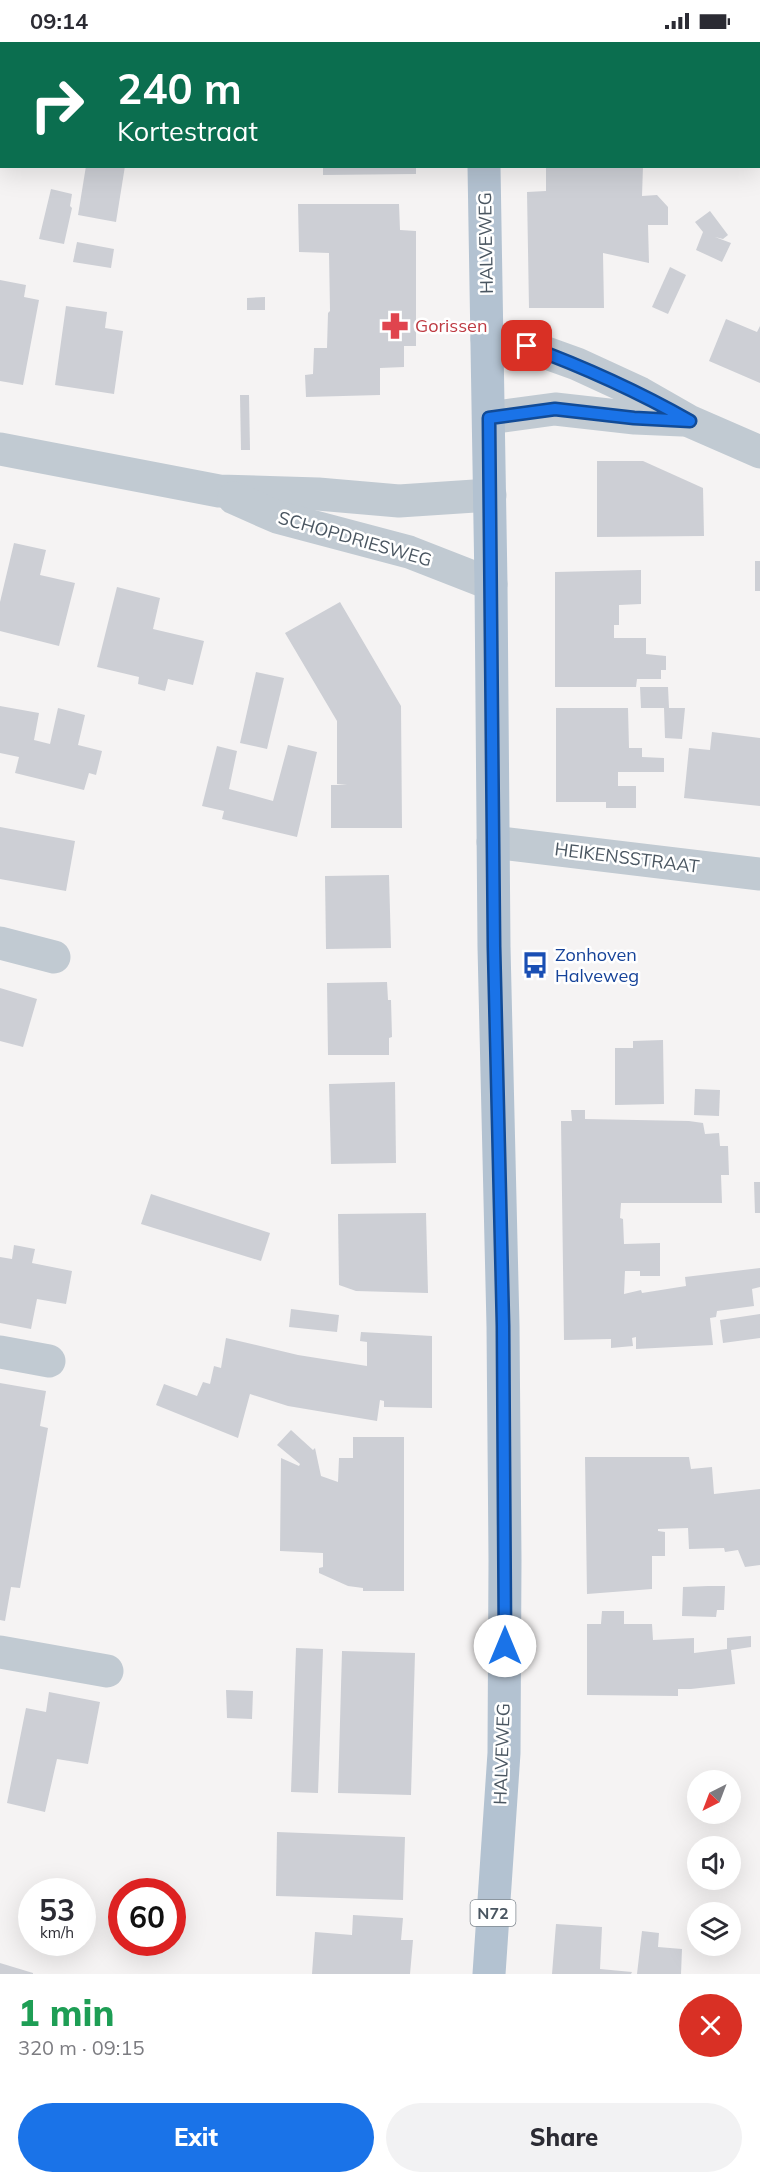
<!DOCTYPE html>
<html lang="en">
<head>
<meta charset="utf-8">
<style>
	:root { --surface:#fff; --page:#f2f2f3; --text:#2b2b33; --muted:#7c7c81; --accent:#1a73e8 }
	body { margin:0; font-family:Mulish,sans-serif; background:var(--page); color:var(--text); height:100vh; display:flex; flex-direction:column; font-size:22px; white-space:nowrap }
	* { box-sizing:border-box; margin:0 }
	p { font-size:20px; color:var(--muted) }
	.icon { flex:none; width:33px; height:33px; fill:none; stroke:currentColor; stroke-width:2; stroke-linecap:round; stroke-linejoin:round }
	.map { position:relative; height:1932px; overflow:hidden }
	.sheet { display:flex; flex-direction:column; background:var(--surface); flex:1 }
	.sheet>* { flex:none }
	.hud { position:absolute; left:0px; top:0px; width:760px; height:126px; box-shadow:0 6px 24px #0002; background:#0b6e4f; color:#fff; overflow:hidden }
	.needle { width:39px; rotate:222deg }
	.buttons { position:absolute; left:687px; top:1728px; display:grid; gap:12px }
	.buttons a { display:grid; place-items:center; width:54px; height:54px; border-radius:50%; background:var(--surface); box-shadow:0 6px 24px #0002; font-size:30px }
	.speed { position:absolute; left:18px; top:1836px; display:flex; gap:12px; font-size:30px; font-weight:700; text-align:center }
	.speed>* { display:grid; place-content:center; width:78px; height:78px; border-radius:50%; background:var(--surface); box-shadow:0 6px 24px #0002; line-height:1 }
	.speed small { font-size:15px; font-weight:400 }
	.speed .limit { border:9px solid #d22; background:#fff; color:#111 }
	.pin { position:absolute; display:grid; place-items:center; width:51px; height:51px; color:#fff; margin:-26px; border-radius:12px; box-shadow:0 3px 9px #0006 }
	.me { position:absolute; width:66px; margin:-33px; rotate:0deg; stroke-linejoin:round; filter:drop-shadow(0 0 4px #0008) }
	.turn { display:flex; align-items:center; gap:21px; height:126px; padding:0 18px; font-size:27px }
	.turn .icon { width:78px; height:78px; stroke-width:2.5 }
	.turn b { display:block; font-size:42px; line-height:51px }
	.round { display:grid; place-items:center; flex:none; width:63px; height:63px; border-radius:32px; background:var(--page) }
	.summary { display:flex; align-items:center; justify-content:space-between; height:102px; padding:0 18px }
	h1 { font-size:36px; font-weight:800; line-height:45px; color:#1e9e55 }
	.action { display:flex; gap:12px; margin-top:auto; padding:12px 18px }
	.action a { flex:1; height:69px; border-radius:36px; background:var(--accent); color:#fff; font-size:24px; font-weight:800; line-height:69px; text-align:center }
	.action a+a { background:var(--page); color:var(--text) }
	.status { display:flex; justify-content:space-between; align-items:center; height:42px; padding:0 30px; background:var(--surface); direction:ltr }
	.status svg { height:16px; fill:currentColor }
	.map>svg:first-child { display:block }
	.building { fill:#cdcfd5 }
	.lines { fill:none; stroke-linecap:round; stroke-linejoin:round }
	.minor { stroke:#c1cad2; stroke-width:33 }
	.major { stroke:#b3c2d1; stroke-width:33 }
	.route-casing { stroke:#114b97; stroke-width:15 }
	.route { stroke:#1a73e8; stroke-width:10 }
	.labels { text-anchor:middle; stroke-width:5; stroke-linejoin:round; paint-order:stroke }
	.shield { fill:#fff; stroke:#808990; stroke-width:1.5 }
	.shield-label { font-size:16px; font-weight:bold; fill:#4a5661 }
	.street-label { font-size:18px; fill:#4a5661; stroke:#fff }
	.health-label { font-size:18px; fill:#be3a42; stroke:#fff; text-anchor:start }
	.transit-label { font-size:18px; fill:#164399; stroke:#fff; text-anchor:start }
</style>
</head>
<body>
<div class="status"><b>09:14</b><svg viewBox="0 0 49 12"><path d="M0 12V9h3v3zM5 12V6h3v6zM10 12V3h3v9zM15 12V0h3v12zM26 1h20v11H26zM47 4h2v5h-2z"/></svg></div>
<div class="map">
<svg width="760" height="1932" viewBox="0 0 760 1932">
	<rect width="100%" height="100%" fill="#f5f3f3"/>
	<g class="building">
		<polygon points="86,124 125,124 116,180 78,173"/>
		<polygon points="323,124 416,124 416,132 323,133"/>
		<polygon points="546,124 643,124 642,154 657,153 668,165 668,183 648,183 649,221 603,211 604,266 529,266 527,150 546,149"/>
		<polygon points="51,147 72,152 70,164 72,166 64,202 39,197"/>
		<polygon points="298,162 399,162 400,188 416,189 416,304 404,304 404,325 380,326 380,353 306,355 305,333 313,332 314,306 327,306 328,271 330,269 329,211 299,210"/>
		<polygon points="710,169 728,193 723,197 715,195 731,201 722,220 696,208 703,190 695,180"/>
		<polygon points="77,200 114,207 111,226 73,220"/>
		<polygon points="670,225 686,233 668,272 652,265"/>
		<polygon points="0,238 26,243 24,255 39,258 23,343 0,339"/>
		<polygon points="265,255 265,268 247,268 247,256"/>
		<polygon points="66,264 107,270 105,286 123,289 114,352 55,343"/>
		<polygon points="726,277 757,290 760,284 760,341 709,319"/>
		<polygon points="240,353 249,353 250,408 241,408"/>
		<polygon points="597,419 643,419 703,446 704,494 597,495"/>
		<polygon points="14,501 46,508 40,533 75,541 59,604 0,589 0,560"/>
		<rect x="755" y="519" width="5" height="30"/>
		<polygon points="641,528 641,562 619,563 619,583 614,583 614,596 646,596 646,612 666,614 666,628 661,628 661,637 637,637 636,645 555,645 555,530"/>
		<polygon points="117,545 160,556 153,587 204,599 193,643 168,637 165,649 138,642 139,635 97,625"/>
		<polygon points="340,560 401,664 402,786 331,786 331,743 347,743 337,742 337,679 285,591"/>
		<polygon points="256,630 284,636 267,707 240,701"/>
		<polygon points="640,645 668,645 669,666 685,666 682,697 665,696 664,666 641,666"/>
		<polygon points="0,664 39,671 34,698 50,702 58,666 85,673 78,703 102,709 96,733 89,731 84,748 15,731 19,715 0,711"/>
		<polygon points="556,666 628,666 629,706 642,706 642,715 664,716 664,730 618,730 618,744 636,744 636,766 606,766 606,760 556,760"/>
		<polygon points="712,690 760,696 760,764 684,756 689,706 710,708"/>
		<polygon points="288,703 317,710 297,795 222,777 224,769 202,764 217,704 237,709 229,747 273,759"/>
		<polygon points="0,785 75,799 66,849 0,837"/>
		<polygon points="389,833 391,906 326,907 325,834"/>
		<polygon points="387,940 388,958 391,958 392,995 389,996 389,1013 328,1013 327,941"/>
		<polygon points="0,946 37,957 23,1005 0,999"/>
		<polygon points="663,998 664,1062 615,1063 615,1006 633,1006 633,999"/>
		<polygon points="395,1040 396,1121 331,1122 329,1042"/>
		<polygon points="695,1047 720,1048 719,1074 694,1073"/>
		<polygon points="571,1068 585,1068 585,1077 689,1079 703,1081 705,1092 719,1091 720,1104 728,1104 729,1133 721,1133 722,1161 621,1161 620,1176 623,1177 624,1202 660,1201 660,1234 640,1234 640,1229 625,1229 624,1252 641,1248 642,1251 686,1244 685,1235 760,1226 760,1245 752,1247 754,1264 717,1269 716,1275 710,1276 713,1303 636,1307 636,1295 632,1296 633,1304 611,1306 611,1297 564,1298 561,1079 572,1079"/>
		<polygon points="754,1140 760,1140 760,1171 755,1171"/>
		<polygon points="151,1152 270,1191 261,1219 141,1182"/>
		<polygon points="426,1171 428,1251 356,1249 339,1243 338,1172"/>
		<polygon points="14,1203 35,1207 32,1221 72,1229 66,1262 37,1257 31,1287 0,1281 0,1215 12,1217"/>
		<polygon points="291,1267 339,1273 337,1290 289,1285"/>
		<polygon points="760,1272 760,1296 723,1301 720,1278"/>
		<polygon points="361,1290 432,1294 432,1366 384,1365 384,1359 380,1358 377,1379 288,1364 250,1352 238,1396 156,1363 164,1342 197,1354 203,1340 210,1342 214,1324 221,1326 226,1296 298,1313 367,1324 367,1300 360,1299"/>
		<polygon points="0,1341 46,1349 40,1384 48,1386 20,1546 11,1545 5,1579 0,1578"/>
		<polygon points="291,1388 313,1408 315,1406 321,1434 338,1440 339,1416 353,1416 353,1395 404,1395 404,1549 363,1549 363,1546 348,1544 319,1531 319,1526 323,1525 323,1511 280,1509 281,1416 299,1424 300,1422 277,1403"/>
		<polygon points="585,1415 689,1415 691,1427 712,1425 714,1452 760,1447 760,1523 745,1525 738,1508 725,1510 724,1506 689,1507 688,1486 658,1487 658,1489 665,1490 665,1514 652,1514 652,1547 587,1552"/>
		<polygon points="708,1544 725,1544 724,1568 717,1568 716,1575 682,1574 683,1545"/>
		<polygon points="602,1569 624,1569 624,1582 652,1582 653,1598 694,1596 694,1611 727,1607 727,1596 751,1594 751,1605 731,1608 735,1642 691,1647 678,1647 678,1654 587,1653 587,1582 601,1582"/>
		<polygon points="296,1606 323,1607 318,1751 291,1750"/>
		<polygon points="342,1609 415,1611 411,1753 338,1751"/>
		<polygon points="226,1648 253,1649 252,1677 227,1676"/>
		<polygon points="49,1650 100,1660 88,1722 57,1717 45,1770 7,1761 26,1666 46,1670"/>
		<polygon points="277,1790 405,1795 403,1858 276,1854"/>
		<polygon points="353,1873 403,1876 401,1898 413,1898 410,1932 312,1932 315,1890 352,1893"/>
		<polygon points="556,1882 602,1885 600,1927 632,1930 631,1932 552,1932"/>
		<polygon points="642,1889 659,1891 658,1905 682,1907 681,1932 637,1932"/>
		<polygon points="0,1921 33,1931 33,1932 0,1932"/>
	</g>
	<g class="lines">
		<g class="minor">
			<polyline points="487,297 527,304 577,322 640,351 689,379 760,410"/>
			<polyline points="489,376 555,367 635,376 682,378"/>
			<polyline points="0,407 219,449 318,452 399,459 490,453"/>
			<polyline points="234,456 277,475 409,510 491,542"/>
			<polyline points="493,800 760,832"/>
			<polyline points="0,901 54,915"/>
			<polyline points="0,1310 49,1319"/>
			<polyline points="0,1610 107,1629"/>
		</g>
		<g class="major">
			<polyline points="483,0 483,2"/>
			<polyline points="484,124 491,542 494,905 503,1284 505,1518 504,1711 489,1932"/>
		</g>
	</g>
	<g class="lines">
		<defs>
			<path id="route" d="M505 1604 503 1284 494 905 489 376 555 367 634 376 690 379C637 349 584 325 527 304"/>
		</defs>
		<use href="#route" class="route-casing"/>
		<use href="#route" class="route"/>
	</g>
	<defs>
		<symbol id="pharmacy-bare" viewBox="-9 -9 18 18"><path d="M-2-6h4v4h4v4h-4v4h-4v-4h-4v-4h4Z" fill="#e0444e" stroke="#fff" stroke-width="2.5" paint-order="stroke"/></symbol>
		<symbol id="bus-bare" viewBox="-9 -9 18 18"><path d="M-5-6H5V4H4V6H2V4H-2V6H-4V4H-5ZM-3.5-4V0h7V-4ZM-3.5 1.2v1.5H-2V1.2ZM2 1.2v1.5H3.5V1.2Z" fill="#1a4fb4" stroke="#fff" stroke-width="2.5" paint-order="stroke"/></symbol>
	</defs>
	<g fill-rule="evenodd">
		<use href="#pharmacy-bare" x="376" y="265" width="38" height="38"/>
		<use href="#bus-bare" x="516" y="904" width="38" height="38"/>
	</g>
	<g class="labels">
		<rect class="shield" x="470.5" y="1858" width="45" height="26" rx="4.5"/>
		<g class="shield-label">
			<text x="493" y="1877">N72</text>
		</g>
		<g class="street-label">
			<text transform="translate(486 201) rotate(-91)" y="6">HALVEWEG</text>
			<text transform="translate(355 497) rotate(16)" y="6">SCHOPDRIESWEG</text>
			<text transform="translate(627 816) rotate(7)" y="6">HEIKENSSTRAAT</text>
			<text transform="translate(502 1712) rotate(-88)" y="6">HALVEWEG</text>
		</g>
		<g class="health-label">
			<text x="415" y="290">Gorissen</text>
		</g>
		<g class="transit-label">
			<text x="555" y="919">Zonhoven<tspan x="555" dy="21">Halveweg</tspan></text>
		</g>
	</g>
</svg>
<div class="buttons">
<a><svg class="needle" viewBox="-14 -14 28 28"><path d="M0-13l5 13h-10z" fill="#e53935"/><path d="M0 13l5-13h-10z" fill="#7c7c81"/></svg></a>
<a><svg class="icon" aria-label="sound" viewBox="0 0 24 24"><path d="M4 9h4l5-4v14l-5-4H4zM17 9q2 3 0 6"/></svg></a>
<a><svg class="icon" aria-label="layers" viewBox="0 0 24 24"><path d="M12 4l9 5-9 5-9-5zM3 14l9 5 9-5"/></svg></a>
</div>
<div class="speed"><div>53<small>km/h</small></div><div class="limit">60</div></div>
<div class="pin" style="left:527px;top:304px;background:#d93025"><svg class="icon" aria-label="arrive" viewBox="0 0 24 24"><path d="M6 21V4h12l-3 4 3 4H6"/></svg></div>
<svg class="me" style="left:505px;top:1604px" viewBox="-20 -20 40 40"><circle r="19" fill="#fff"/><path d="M0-13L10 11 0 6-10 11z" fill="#1a73e8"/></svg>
<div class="hud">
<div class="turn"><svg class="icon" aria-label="right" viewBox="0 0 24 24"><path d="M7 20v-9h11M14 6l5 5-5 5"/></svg><div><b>240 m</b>Kortestraat</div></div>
</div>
</div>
<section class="sheet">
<div class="summary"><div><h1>1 min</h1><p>320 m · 09:15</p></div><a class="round" style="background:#d93025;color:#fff"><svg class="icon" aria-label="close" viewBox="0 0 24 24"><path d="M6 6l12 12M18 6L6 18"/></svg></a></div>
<div class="action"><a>Exit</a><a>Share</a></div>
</section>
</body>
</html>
